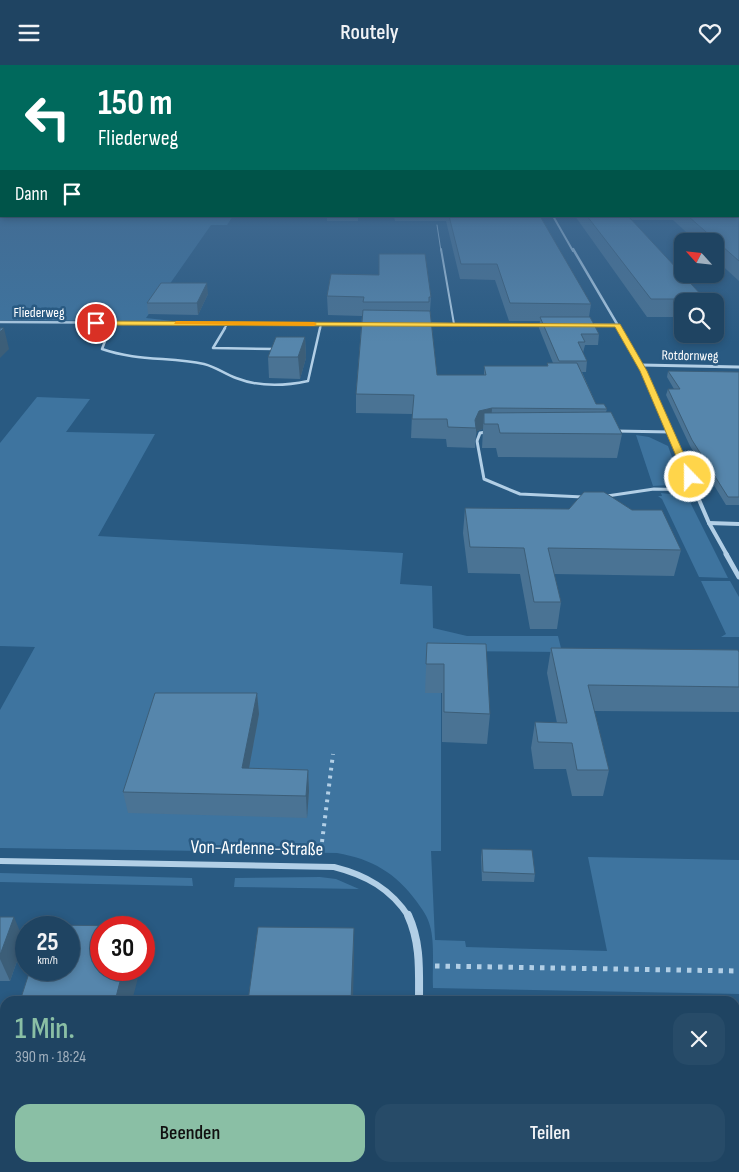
<!DOCTYPE html>
<html lang="de">
<head>
<meta charset="utf-8">
<style>
	:root { --surface:#1f4462; --page:#274b68; --text:#f1f3f6; --muted:#a1b0be; --line:#3c5c77; --accent:#8abfa5 }
	body { margin:0; font-family:"Sofia Sans Condensed",sans-serif; background:var(--page); color:var(--text); height:100vh; display:flex; flex-direction:column; font-size:19px; white-space:nowrap }
	* { box-sizing:border-box; margin:0 }
	p { font-size:16px; color:var(--muted) }
	.icon { flex:none; width:28px; height:28px; fill:none; stroke:currentColor; stroke-width:2; stroke-linecap:round; stroke-linejoin:round }
	.map { position:relative; flex:1; overflow:hidden }
	.side { position:absolute; left:0px; top:931px; width:740px; height:176px; display:flex; flex-direction:column; background:var(--surface); border-radius:15px 15px 0 0; box-shadow:0 2px 8px #0003,0 0 0 1px var(--line) }
	.side>* { flex:none }
	.banner { position:absolute; left:0px; top:0px; width:740px; height:152px; box-shadow:0 2px 8px #0003,0 0 0 1px var(--line); background:#00695c; color:#fff; overflow:hidden }
	.needle { width:32px; rotate:297deg }
	.controls { position:absolute; left:674px; top:168px; display:grid; gap:10px }
	.controls a { display:grid; place-items:center; width:50px; height:50px; border-radius:10px; background:var(--surface); box-shadow:0 2px 8px #0003,0 0 0 1px var(--line); font-size:25px }
	.speed { position:absolute; left:15px; top:851px; display:flex; gap:10px; font-size:25px; font-weight:700; text-align:center }
	.speed>* { display:grid; place-content:center; width:65px; height:65px; border-radius:50%; background:var(--surface); box-shadow:0 2px 8px #0003,0 0 0 1px var(--line); line-height:1 }
	.speed small { font-size:12px; font-weight:400 }
	.speed .limit { border:8px solid #d22; background:#fff; color:#111 }
	.pin { position:absolute; display:grid; place-items:center; width:42px; height:42px; color:#fff; margin:-21px; border:2px solid #fff; border-radius:50%; box-shadow:0 1px 5px #0007 }
	.me { position:absolute; width:55px; margin:-28px; rotate:338deg; stroke-linejoin:round; filter:drop-shadow(0 0 4px #0008) }
	.turn { display:flex; align-items:center; gap:18px; height:105px; padding:0 15px; font-size:22px }
	.turn .icon { width:65px; height:65px; stroke-width:2.5 }
	.turn b { display:block; font-size:35px; line-height:42px }
	.then { display:flex; align-items:center; height:48px; padding:0 15px; background:#0003; gap:10px; font-size:19px }
	.round { display:grid; place-items:center; flex:none; width:52px; height:52px; border-radius:15px; background:var(--page) }
	.overview { display:flex; align-items:center; justify-content:space-between; height:85px; padding:0 15px }
	h1 { font-size:30px; font-weight:600; line-height:38px; color:var(--accent) }
	.button { display:flex; gap:10px; margin-top:auto; padding:10px 15px }
	.button a { flex:1; height:58px; border-radius:15px; background:var(--accent); color:#111; font-size:20px; font-weight:600; line-height:58px; text-align:center }
	.button a+a { background:var(--page); color:var(--text) }
	header { display:flex; justify-content:space-between; align-items:center; height:65px; padding:0 15px; background:var(--surface); font-size:22px; font-weight:600 }
	.map>svg:first-child { display:block }
	.green { fill:#3e749f }
	.lines { fill:none; stroke-linecap:round; stroke-linejoin:round }
	.path-far1 { stroke:#b2cfe6; stroke-width:4; stroke-dasharray:3 5; stroke-linecap:butt }
	.path { stroke:#b2cfe6; stroke-width:5; stroke-dasharray:4.5 6; stroke-linecap:butt }
	.lane-far3 { stroke:#b2cfe6; stroke-width:1 }
	.lane-far2 { stroke:#b2cfe6; stroke-width:2 }
	.lane-far1 { stroke:#b2cfe6; stroke-width:2.5 }
	.lane { stroke:#b2cfe6; stroke-width:3 }
	.street-far6 { stroke:#b2cfe6; stroke-width:2 }
	.street-far5 { stroke:#b2cfe6; stroke-width:2.5 }
	.street-far4 { stroke:#b2cfe6; stroke-width:3 }
	.street-far3 { stroke:#b2cfe6; stroke-width:4 }
	.street-far2 { stroke:#b2cfe6; stroke-width:5 }
	.street-far1 { stroke:#b2cfe6; stroke-width:6 }
	.street { stroke:#b2cfe6; stroke-width:8 }
	.wall { fill:#4a7394 }
	.shaded-wall { fill:#3c5e78 }
	.building { fill:#5686ac; stroke:#3c5e78 }
	.route { fill:#ffd54a; stroke:#a68a30 }
	.slow { fill:#f59e0b }
	.labels { text-anchor:middle; stroke-width:5; stroke-linejoin:round; paint-order:stroke }
	.far-street-label { font-size:14px; fill:#fff; stroke:#295a82 }
	.near-street-label { font-size:19px; fill:#fff; stroke:#295a82 }
</style>
</head>
<body>
<header><svg class="icon" aria-label="menu" viewBox="0 0 24 24"><path d="M4 6h16M4 12h16M4 18h16"/></svg>Routely<svg class="icon" aria-label="heart" viewBox="0 0 24 24"><path d="M12 20l-8-8c-3-5 5-10 8-4 3-6 11-1 8 4z"/></svg></header>
<div class="map">
<svg width="739" height="1107" viewBox="0 0 739 1107">
	<rect width="100%" height="100%" fill="#295a82"/>
	<g class="green">
		<polygon points="0,123 1,151 233,151 227,160 211,160 146,253 173,256 0,255"/>
		<path d="M37 332 90 334 66 367 155 369 98 471 403 488 400 519 432 521 433 563 467 571H558L562 587 441 586V786H431L435 875 465 876 466 882 607 886 588 792 739 795V929L433 923C432 904 435 878 430 861 428 852 422 844 417 837 396 808 372 794 337 788L0 783V645L35 582 0 581V378Z"/>
		<polygon points="636,370 649,372 668,381 682,419 653,421"/>
		<polygon points="661,428 687,431 728,513 699,512 662,434 658,431 662,431"/>
		<polygon points="701,516 730,516 739,532 739,572 721,572 726,569"/>
		<polygon points="0,808 192,813 193,821 0,817"/>
		<polygon points="320,812 336,814 359,824 234,822 235,813"/>
	</g>
	<g class="lines">
		<polyline class="path-far1" points="321,785 333,689"/>
		<polyline class="path" points="435,901 739,906"/>
		<polyline class="lane-far3" points="437,160 441,186"/>
		<g class="lane-far2">
			<polyline points="441,184 454,259"/>
			<polyline points="109,264 115,258"/>
			<polyline points="224,264 228,258"/>
			<polyline points="320,264 321,259"/>
		</g>
		<g class="lane-far1">
			<path d="M110 263 102 284C136 296 170 292 204 299 216 302 225 309 236 313 259 322 285 321 308 316L320 263"/>
			<polyline points="225,263 213,283 275,284"/>
		</g>
		<g class="lane">
			<polyline points="615,366 671,367"/>
			<polyline points="486,367 480,368 477,376 484,414 520,429 583,432"/>
			<polyline points="607,431 654,424 695,425"/>
		</g>
		<polyline class="street-far6" points="553,151 573,186"/>
		<g class="street-far5">
			<polyline points="573,184 620,264"/>
			<polyline points="0,257 367,259"/>
			<polyline points="425,259 544,260"/>
			<polyline points="588,260 617,260"/>
		</g>
		<g class="street-far4">
			<polyline points="619,263 641,300 669,364"/>
			<polyline points="641,300 739,302"/>
		</g>
		<g class="street-far3">
			<polyline points="668,363 709,458 727,490"/>
			<polyline points="709,458 739,459"/>
		</g>
		<polyline class="street-far2" points="726,489 739,512"/>
		<path class="street-far1" d="M0 796 334 802C366 810 391 824 409 852"/>
		<g class="street">
			<path d="M408 850C421 878 419 906 419 936"/>
			<polyline points="423,1102 423,1107"/>
		</g>
	</g>
	<g class="wall">
		<polygon points="739,130 739,216 715,194 715,176 696,176 673,155 631,155 705,234 704,236 682,236 682,252 647,252 575,151 739,151"/>
		<rect x="327" y="151" width="31" height="5"/>
		<polygon points="394,151 540,151 591,239 589,252 599,269 598,280 585,280 583,288 587,296 586,307 582,307 596,339 607,344 606,347 622,369 617,393 498,392 496,383 482,383 483,364 477,366 476,370 475,383 447,382 446,374 411,373 412,349 356,348 356,329 362,251 328,250 327,231 431,232 430,246 437,310 484,310 484,301 547,301 547,298 553,298 539,263 540,256 509,256 495,215 460,214 446,156 395,156"/>
		<polygon points="208,229 198,250 148,249 147,238"/>
		<polygon points="305,272 306,293 300,314 269,313 268,292"/>
		<polygon points="668,306 739,307 739,440 726,440 690,381 666,330 668,324 674,324 667,312"/>
		<polygon points="465,443 681,485 674,511 554,509 561,537 557,564 530,564 520,509 468,508 463,468"/>
		<polygon points="427,578 490,649 487,679 442,677 442,628 425,628"/>
		<polygon points="551,583 739,587 739,647 594,646 609,705 603,731 572,731 566,704 534,704 531,683 535,657 557,658 547,608"/>
		<polygon points="257,628 259,649 249,703 308,705 309,726 307,753 128,748 123,727"/>
		<polygon points="482,784 535,809 534,817 482,816 481,792"/>
		<polygon points="0,852 24,876 10,916 0,916"/>
	</g>
	<g class="shaded-wall">
		<polygon points="207,218 208,229 198,250 197,238"/>
		<polygon points="4,263 9,284 0,293 0,267"/>
		<polygon points="305,272 306,293 300,314 298,292"/>
		<polygon points="492,343 491,359 484,348 483,364 477,366 476,370 476,363 475,355 479,346"/>
		<polygon points="257,628 259,649 245,725 242,703"/>
		<polygon points="308,705 309,726 307,753 306,731"/>
		<polygon points="14,852 24,876 10,916 0,894 0,890"/>
		<polygon points="354,863 354,893 353,936 351,936"/>
		<polygon points="123,905 140,905 132,936 115,936"/>
		<polygon points="72,1102 92,1102 91,1107 71,1107"/>
	</g>
	<g class="building">
		<polygon points="739,131 739,196 688,151 739,151"/>
		<polygon points="449,151 540,151 591,239 510,238 497,199 461,199"/>
		<polygon points="587,151 628,151 705,234 651,234"/>
		<polygon points="379,189 425,189 431,232 429,232 429,237 363,237 364,232 327,231 331,209 379,210"/>
		<polygon points="161,218 207,218 197,238 147,238"/>
		<polygon points="363,245 430,246 437,310 486,310 484,301 548,301 547,298 577,298 596,339 604,339 607,344 492,343 479,346 475,355 476,363 448,362 447,354 412,354 414,330 356,329"/>
		<polygon points="540,252 590,252 599,269 581,269 585,277 578,277 587,296 559,296"/>
		<polygon points="0,263 4,263 0,267"/>
		<polygon points="276,272 305,272 298,292 268,292"/>
		<polygon points="668,306 739,307 739,432 728,432 692,375 668,324 680,324"/>
		<polygon points="611,347 622,369 500,368 498,359 484,359 484,348"/>
		<polygon points="584,427 604,427 632,445 662,445 681,485 548,483 561,537 534,537 524,483 470,482 465,443 569,444"/>
		<polygon points="427,578 486,579 490,649 444,647 444,599 426,599"/>
		<polygon points="551,583 738,585 739,587 739,622 588,620 609,705 577,705 572,678 538,677 535,657 567,658"/>
		<polygon points="155,628 257,628 242,703 308,705 306,731 123,727"/>
		<polygon points="482,784 532,785 535,809 483,807"/>
		<polygon points="0,852 14,852 0,890"/>
		<polygon points="46,860 135,861 134,862 101,862 101,905 123,905 115,936 20,936 30,905 69,905 69,862 45,862"/>
		<polygon points="258,862 354,863 351,936 248,936"/>
		<polygon points="5,978 5,1102 72,1102 71,1107 0,1107 0,992"/>
		<polygon points="226,1102 346,1102 345,1107 225,1107"/>
	</g>
	<linearGradient id="sky" x2="0" y2="1"><stop stop-color="#173248"/><stop offset="0.44" stop-color="#436b92"/><stop offset="1" stop-color="#436b92" stop-opacity="0"/></linearGradient>
	<rect width="739" height="278" fill="url(#sky)"/>
	<polygon class="route" points="94,256 620,259 647,306 694,412 690,414 685,412 640,306 615,262 96,260"/>
	<polygon class="slow" points="176,256 314,257 317,259 314,261 174,259"/>
	<g class="labels">
		<g class="far-street-label">
			<text x="39" y="252">Fliederweg</text>
			<text transform="translate(690 290) rotate(1)" y="5">Rotdornweg</text>
		</g>
		<g class="near-street-label">
			<text transform="translate(257 782) rotate(1)" y="7">Von-Ardenne-Straße</text>
		</g>
	</g>
</svg>
<div class="controls">
<a><svg class="needle" viewBox="-14 -14 28 28"><path d="M0-13l5 13h-10z" fill="#e53935"/><path d="M0 13l5-13h-10z" fill="#a1b0be"/></svg></a>
<a><svg class="icon" aria-label="search" viewBox="0 0 24 24"><circle cx="10" cy="10" r="6"/><path d="M15 15l6 6"/></svg></a>
</div>
<div class="speed"><div>25<small>km/h</small></div><div class="limit">30</div></div>
<div class="pin" style="left:96px;top:258px;background:#d93025"><svg class="icon" aria-label="arrive" viewBox="0 0 24 24"><path d="M6 21V4h12l-3 4 3 4H6"/></svg></div>
<svg class="me" style="left:690px;top:412px" viewBox="-20 -20 40 40"><circle r="17" fill="#ffd54a" stroke="#fff" stroke-width="3"/><path d="M0-11L8 9 0 5-8 9z" fill="#fff"/></svg>
<div class="banner">
<div class="turn"><svg class="icon" aria-label="left" viewBox="0 0 24 24"><path d="M17 20v-9H6M10 6l-5 5 5 5"/></svg><div><b>150 m</b>Fliederweg</div></div>
<div class="then">Dann<svg class="icon" aria-label="arrive" viewBox="0 0 24 24"><path d="M6 21V4h12l-3 4 3 4H6"/></svg></div>
</div>
<section class="side">
<div class="overview"><div><h1>1 Min.</h1><p>390 m · 18:24</p></div><a class="round"><svg class="icon" aria-label="close" viewBox="0 0 24 24"><path d="M6 6l12 12M18 6L6 18"/></svg></a></div>
<div class="button"><a>Beenden</a><a>Teilen</a></div>
</section>
</div>
</body>
</html>
